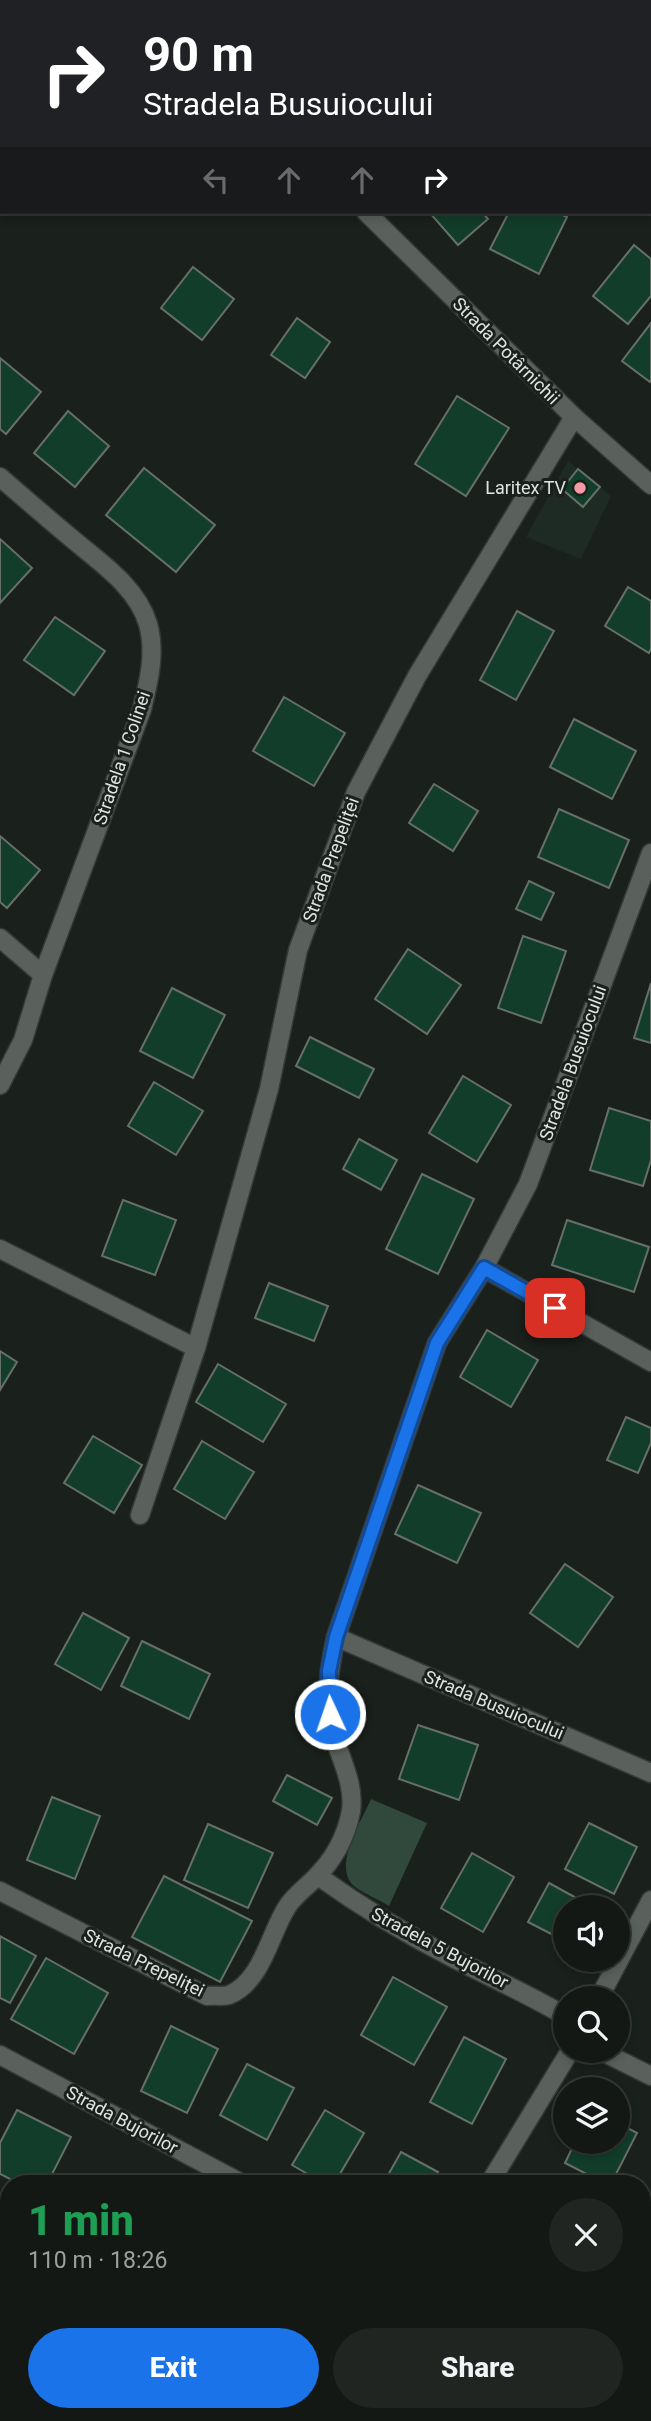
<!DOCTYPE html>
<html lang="en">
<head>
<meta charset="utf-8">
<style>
	:root { --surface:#141815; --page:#212522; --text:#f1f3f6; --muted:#9da0a0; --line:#333734; --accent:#1a73e8 }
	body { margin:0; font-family:Roboto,sans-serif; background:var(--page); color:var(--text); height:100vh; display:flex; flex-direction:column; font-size:26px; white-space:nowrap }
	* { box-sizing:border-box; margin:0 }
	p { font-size:23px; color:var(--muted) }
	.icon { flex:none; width:38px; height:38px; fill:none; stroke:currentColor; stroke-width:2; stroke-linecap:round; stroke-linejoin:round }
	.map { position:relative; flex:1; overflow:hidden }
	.sheet { position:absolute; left:0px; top:2175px; width:651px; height:247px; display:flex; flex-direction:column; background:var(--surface); border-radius:28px 28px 0 0; box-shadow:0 4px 10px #0003,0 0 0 2px var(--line) }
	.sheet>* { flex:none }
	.top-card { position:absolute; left:0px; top:0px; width:651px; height:214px; box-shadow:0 4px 10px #0003,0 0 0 2px var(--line); background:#202124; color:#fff; overflow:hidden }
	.fabs { position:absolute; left:553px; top:1895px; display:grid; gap:14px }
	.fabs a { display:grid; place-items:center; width:77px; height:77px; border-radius:50%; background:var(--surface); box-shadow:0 4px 10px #0003,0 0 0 2px var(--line); font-size:35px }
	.pin { position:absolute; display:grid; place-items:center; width:60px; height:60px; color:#fff; margin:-30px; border-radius:14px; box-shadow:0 4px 10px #0006 }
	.me { position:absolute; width:77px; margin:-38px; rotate:357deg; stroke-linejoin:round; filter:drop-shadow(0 0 5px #0008) }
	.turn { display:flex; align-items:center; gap:24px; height:147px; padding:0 28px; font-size:32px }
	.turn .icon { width:91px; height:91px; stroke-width:2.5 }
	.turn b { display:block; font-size:49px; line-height:60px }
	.lanes { display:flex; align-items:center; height:66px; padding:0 28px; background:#0003; justify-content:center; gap:35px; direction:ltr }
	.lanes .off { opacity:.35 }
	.round { display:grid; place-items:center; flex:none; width:74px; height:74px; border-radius:37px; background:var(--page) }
	.headline { display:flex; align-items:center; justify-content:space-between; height:119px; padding:0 28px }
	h1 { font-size:42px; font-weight:800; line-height:52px; color:#1e9e55 }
	.primary-button { display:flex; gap:14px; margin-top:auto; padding:14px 28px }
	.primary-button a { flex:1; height:80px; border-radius:42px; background:var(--accent); color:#fff; font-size:28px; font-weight:800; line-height:80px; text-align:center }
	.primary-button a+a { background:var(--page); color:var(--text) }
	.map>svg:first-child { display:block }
	.built { fill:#1e2a24 }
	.green { fill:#30493c }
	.building { fill:#123d2a; stroke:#676f6b; stroke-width:2 }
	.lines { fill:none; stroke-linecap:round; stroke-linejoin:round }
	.service-casing { stroke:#353937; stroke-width:21 }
	.minor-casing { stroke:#353937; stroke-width:21 }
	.tertiary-casing { stroke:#353937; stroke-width:21 }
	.service { stroke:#5a615d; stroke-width:18 }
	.minor { stroke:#5a615d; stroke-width:18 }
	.tertiary { stroke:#5a615d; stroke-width:18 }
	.route-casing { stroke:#114b97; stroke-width:18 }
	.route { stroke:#1a73e8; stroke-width:12 }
	.poi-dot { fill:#f49aa6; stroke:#1a201c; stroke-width:2.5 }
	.labels { text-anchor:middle; stroke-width:6; stroke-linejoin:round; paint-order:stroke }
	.street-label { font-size:18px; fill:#e0e4e1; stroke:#1a201c }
	.poi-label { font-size:18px; fill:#e0e4e1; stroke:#1a201c; text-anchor:end }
</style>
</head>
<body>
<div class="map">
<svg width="651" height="2421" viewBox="0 0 651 2421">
	<rect width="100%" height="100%" fill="#1a201c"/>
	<polygon class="built" points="568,461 611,496 581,559 526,537"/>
	<path class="green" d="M371 1799 427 1823 389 1906C380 1900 356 1890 351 1883 335 1861 362 1820 371 1799Z"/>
	<g class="building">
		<polygon points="429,212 482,212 488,219 458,245"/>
		<polygon points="509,212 556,212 567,217 539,274 490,249"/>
		<polygon points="634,245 651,259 651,296 628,324 593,296"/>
		<polygon points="193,267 234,299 202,340 161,308"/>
		<polygon points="297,318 330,342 305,378 271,355"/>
		<polygon points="651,323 651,380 650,382 622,361"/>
		<polygon points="0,358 41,392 6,434 0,429"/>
		<polygon points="457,396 509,428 466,496 415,464"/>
		<polygon points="68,411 109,446 75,487 34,453"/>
		<polygon points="144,468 215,525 176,572 106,515"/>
		<polygon points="578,469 600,487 583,507 562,489"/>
		<polygon points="0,539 32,568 0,603"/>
		<polygon points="628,587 651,601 651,649 649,653 605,626"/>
		<polygon points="517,611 554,631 516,700 480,680"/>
		<polygon points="55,617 105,651 74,695 24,660"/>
		<polygon points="284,697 345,733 314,786 253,751"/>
		<polygon points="574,719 636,751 612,799 550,767"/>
		<polygon points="434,784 478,811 453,851 409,823"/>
		<polygon points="559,809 629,840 609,888 538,857"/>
		<polygon points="0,836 40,870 7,908 0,902"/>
		<polygon points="529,881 554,893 541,920 516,909"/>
		<polygon points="523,936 566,951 541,1023 498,1008"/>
		<polygon points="408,949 461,985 427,1034 375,999"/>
		<polygon points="651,983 651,1043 634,1038"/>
		<polygon points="172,988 225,1015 193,1078 140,1051"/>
		<polygon points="310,1037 374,1069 359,1098 296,1066"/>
		<polygon points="463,1076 511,1105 477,1162 429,1133"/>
		<polygon points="154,1082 203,1111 176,1155 128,1126"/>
		<polygon points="609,1108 651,1121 651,1160 643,1186 590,1170"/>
		<polygon points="359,1139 397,1160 381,1190 343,1169"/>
		<polygon points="422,1174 474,1199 438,1274 386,1249"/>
		<polygon points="123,1200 176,1220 155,1275 102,1256"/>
		<polygon points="567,1220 649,1247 634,1292 552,1265"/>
		<polygon points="269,1283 328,1306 314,1341 255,1318"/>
		<polygon points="487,1330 538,1360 511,1407 460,1377"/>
		<polygon points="0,1351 17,1362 0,1390"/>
		<polygon points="218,1364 286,1404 263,1442 196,1402"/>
		<polygon points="626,1417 651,1428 651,1443 638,1473 607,1460"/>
		<polygon points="93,1436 142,1465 114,1513 64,1483"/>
		<polygon points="202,1441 254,1472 225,1519 174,1489"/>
		<polygon points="418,1485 481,1513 457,1563 395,1534"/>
		<polygon points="565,1564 613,1597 578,1647 530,1613"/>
		<polygon points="83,1613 129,1638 101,1690 55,1664"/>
		<polygon points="142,1641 210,1674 189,1719 121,1686"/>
		<polygon points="418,1725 478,1745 459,1800 399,1779"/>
		<polygon points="287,1775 332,1798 317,1825 273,1801"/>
		<polygon points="52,1797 100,1816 75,1879 27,1860"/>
		<polygon points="589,1823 637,1847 614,1894 565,1869"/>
		<polygon points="208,1824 273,1853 248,1908 184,1880"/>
		<polygon points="472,1853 514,1877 483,1932 441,1908"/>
		<polygon points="164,1876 252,1921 220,1982 132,1937"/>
		<polygon points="549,1883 591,1906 590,1908 565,1908 565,1941 528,1922"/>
		<polygon points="0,1936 36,1956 10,2003 0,1998"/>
		<polygon points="46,1958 108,1993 74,2054 11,2019"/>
		<polygon points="393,1977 447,2007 414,2065 361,2035"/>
		<polygon points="171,2026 218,2049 187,2113 141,2091"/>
		<polygon points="464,2037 506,2059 472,2124 430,2102"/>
		<polygon points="247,2064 294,2088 267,2140 220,2115"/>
		<polygon points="17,2110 71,2137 47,2184 20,2184 0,2174 0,2143"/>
		<polygon points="325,2110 364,2133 334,2184 325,2184 292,2165"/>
		<polygon points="618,2123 637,2133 611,2184 606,2184 565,2163 575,2142 618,2142"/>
		<polygon points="401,2152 438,2172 431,2184 383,2184"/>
		<polygon points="642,2253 651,2258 651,2289 642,2305"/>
		<polygon points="151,2413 228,2413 224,2421 147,2421"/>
		<polygon points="512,2413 565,2413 561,2421 508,2421"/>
	</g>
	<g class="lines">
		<defs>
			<g id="service">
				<polyline points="599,1998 651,1900"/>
				<polyline points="489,2184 570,2051"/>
				<polyline points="365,2421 368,2413"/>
			</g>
			<g id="minor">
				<path d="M0 477C23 497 46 517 70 537 98 561 137 586 148 624 156 652 149 681 142 709L43 975 23 1040 0 1085"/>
				<polyline points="0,938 43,975"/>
				<polyline points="0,1249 196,1348"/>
				<polyline points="484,1268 651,1362"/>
				<polyline points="140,1515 196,1348 269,1089 298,950 356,792 417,676 574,417"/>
				<polyline points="336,1637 651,1773"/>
				<path d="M318 1876C360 1906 404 1933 451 1957 489 1977 528 1994 565 2016"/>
				<path d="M0 1891 207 1996C213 1995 223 1997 229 1995 262 1982 270 1933 287 1907 293 1897 305 1888 313 1880 333 1861 346 1838 351 1811 355 1784 340 1758 333 1733 324 1701 329 1669 336 1637L437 1343 484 1268 528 1184 651 853"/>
				<polyline points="601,2051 651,2076"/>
				<polyline points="0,2055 243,2184"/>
				<polyline points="642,2394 651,2398"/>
			</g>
			<g id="tertiary">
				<polyline points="165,0 166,2"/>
				<polyline points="366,212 574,417 651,485"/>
			</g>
		</defs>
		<use href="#service" class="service-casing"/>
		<use href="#minor" class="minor-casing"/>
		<use href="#tertiary" class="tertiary-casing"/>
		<use href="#service" class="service"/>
		<use href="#minor" class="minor"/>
		<use href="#tertiary" class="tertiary"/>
	</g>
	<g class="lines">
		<defs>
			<polyline id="route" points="330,1714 329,1671 336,1637 437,1343 484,1268 555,1308"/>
		</defs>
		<use href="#route" class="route-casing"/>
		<use href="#route" class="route"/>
	</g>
	<circle class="poi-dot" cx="580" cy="488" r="7"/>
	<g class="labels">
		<g class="street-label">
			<text transform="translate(506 351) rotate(45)" y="6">Strada Potârnichii</text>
			<text transform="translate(122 758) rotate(-71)" y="6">Stradela 1 Colinei</text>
			<text transform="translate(331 860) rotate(-70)" y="6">Strada Prepeliței</text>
			<text transform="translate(573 1063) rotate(-70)" y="6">Stradela Busuiocului</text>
			<text transform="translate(494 1705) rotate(23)" y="6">Strada Busuiocului</text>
			<text transform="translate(440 1948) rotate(28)" y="6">Stradela 5 Bujorilor</text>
			<text transform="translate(144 1963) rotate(26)" y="6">Strada Prepeliței</text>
			<text transform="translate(122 2120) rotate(28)" y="6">Strada Bujorilor</text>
		</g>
		<g class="poi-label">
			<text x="566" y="494">Laritex TV</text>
		</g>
	</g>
</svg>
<div class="fabs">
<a><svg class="icon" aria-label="sound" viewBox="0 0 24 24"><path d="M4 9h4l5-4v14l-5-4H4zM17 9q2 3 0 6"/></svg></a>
<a><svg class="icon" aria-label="search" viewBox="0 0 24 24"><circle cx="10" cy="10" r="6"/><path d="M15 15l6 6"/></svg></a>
<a><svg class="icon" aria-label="layers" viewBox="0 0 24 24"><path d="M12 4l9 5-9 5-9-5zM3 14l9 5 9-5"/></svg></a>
</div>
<div class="pin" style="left:555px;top:1308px;background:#d93025"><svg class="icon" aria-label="arrive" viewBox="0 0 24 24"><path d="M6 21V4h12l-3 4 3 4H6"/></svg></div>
<svg class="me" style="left:330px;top:1714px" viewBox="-20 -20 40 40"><circle r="17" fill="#1a73e8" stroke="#fff" stroke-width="3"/><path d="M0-11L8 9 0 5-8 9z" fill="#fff"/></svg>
<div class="top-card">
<div class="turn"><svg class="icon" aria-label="right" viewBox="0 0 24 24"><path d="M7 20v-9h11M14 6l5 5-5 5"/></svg><div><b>90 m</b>Stradela Busuiocului</div></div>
<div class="lanes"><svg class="icon off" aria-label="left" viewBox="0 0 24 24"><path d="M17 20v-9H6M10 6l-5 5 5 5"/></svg><svg class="icon off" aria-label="ahead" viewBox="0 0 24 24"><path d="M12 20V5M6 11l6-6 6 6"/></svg><svg class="icon off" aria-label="ahead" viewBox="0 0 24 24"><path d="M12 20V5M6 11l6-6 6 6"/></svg><svg class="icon" aria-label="right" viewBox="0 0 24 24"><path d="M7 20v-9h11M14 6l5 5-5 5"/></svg></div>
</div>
<section class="sheet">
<div class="headline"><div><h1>1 min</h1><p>110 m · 18:26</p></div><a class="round"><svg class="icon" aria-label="close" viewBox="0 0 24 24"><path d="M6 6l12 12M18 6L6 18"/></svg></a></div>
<div class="primary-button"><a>Exit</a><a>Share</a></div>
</section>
</div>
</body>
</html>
